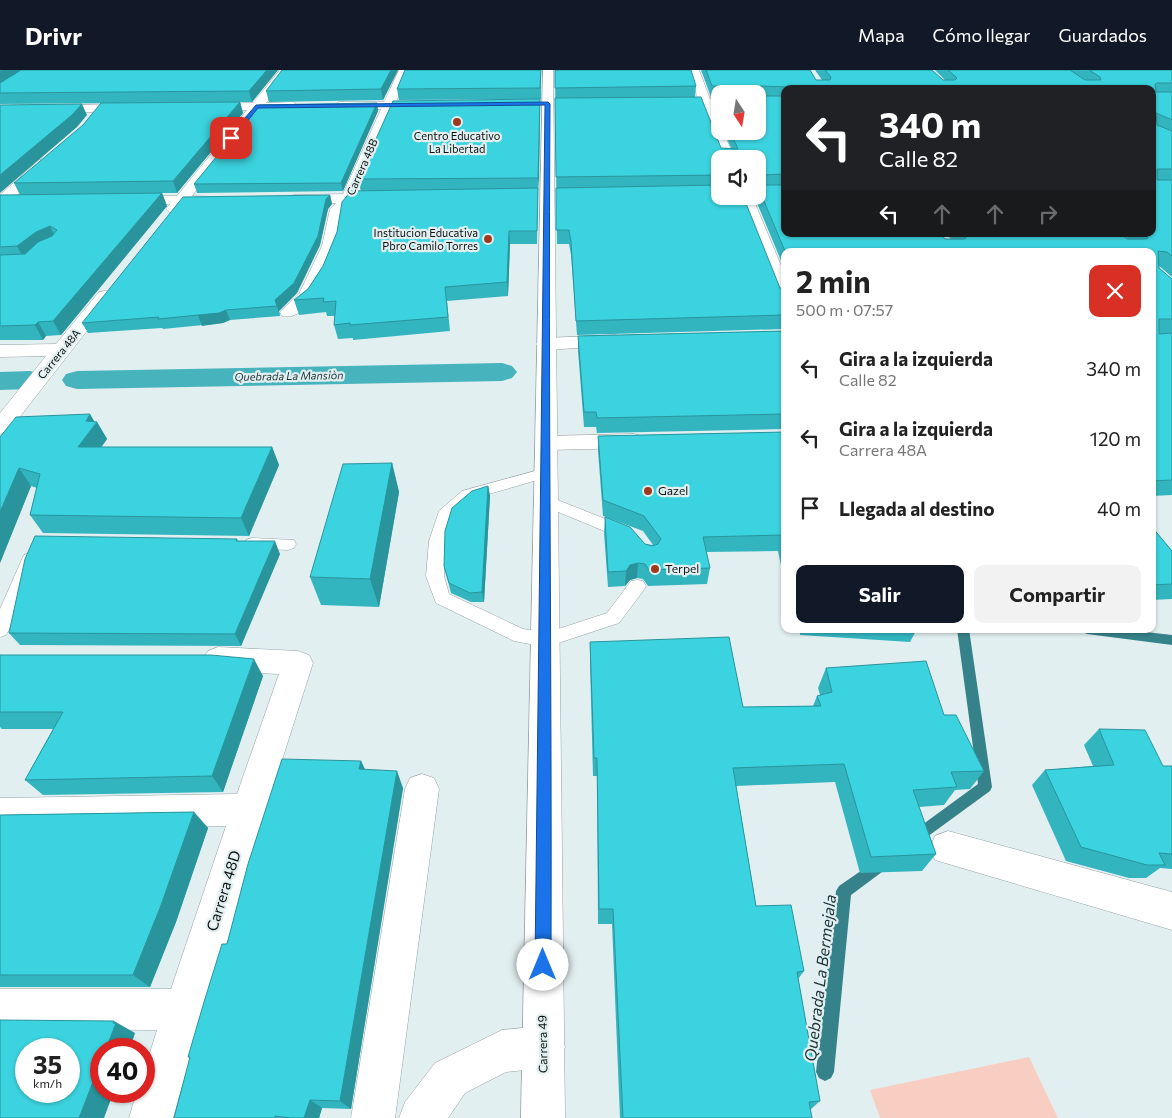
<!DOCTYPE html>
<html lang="es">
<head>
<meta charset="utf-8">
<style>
	:root { --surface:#fff; --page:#f2f2f2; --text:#222; --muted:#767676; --accent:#111827 }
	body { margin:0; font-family:Commissioner,sans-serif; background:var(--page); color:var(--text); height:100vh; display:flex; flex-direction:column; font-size:19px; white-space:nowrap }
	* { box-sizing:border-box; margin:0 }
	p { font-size:16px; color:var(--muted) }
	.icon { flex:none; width:28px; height:28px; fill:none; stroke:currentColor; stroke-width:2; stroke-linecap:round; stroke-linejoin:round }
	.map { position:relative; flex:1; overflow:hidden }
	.drawer { position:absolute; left:781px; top:178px; width:375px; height:385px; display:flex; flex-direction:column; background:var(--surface); border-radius:10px; box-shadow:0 1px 4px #0004 }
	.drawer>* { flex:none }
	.guide { position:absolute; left:781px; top:15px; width:375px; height:152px; border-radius:10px; box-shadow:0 1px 4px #0004; background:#202124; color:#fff; overflow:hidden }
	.needle { width:32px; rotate:168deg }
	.tools { position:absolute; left:711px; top:15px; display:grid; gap:10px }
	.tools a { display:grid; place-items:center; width:55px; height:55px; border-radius:10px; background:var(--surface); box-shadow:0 1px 4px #0004; font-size:25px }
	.speed { position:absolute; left:15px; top:968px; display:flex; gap:10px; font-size:25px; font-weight:700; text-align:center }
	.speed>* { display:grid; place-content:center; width:65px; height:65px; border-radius:50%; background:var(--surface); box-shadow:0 1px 4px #0004; line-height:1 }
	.speed small { font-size:12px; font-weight:400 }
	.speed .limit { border:8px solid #d22; background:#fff; color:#111 }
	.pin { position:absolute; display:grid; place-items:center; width:42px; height:42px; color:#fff; margin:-21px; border-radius:10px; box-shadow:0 2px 8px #0006 }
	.me { position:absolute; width:55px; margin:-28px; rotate:0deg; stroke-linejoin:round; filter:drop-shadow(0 0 4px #0008) }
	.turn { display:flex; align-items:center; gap:18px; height:105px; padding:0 15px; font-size:22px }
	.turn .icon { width:65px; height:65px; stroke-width:2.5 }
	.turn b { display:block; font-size:35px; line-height:42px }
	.lanes { display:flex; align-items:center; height:48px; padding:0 15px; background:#0003; justify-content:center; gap:25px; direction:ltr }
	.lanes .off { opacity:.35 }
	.round { display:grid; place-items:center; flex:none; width:52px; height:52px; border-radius:10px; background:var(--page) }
	.head { display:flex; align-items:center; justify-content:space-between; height:85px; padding:0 15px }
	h1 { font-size:30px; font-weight:700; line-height:38px }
	.cta { display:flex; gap:10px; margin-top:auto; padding:10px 15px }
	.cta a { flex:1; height:58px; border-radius:10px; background:var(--accent); color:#fff; font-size:20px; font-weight:700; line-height:58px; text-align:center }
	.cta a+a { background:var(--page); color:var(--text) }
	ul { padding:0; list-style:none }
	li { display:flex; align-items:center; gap:15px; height:70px; padding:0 15px }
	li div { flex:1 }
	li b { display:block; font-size:19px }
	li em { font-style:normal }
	header { display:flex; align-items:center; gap:30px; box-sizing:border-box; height:70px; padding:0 25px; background:var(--accent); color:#fff }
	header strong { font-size:24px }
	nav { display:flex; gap:28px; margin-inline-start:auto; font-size:18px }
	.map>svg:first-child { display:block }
	.green { fill:#f8cec2 }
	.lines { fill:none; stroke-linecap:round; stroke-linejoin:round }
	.stream { fill:#36828a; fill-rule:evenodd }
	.canal { fill:#47b3bd; fill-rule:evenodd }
	.service-casing { stroke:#95a2a3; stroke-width:1 }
	.minor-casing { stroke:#95a2a3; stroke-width:1 }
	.tertiary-casing { stroke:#95a2a3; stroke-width:1 }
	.service { fill:#fff; fill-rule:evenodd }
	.minor { fill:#fff; fill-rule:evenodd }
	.tertiary { fill:#fff; fill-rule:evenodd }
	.wall { fill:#33b5c0; fill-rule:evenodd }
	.shaded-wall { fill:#29949c }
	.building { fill:#3bd3df; stroke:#29949c; fill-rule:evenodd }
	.route { fill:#1a73e8; stroke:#114b97 }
	.poi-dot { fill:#a0381c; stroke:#e2eff1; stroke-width:2 }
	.labels { text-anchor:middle; stroke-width:4.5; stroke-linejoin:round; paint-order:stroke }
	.far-poi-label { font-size:11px; fill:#0d1112; stroke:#e2eff1 }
	.far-street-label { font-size:11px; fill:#0d1112; stroke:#e2eff1 }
	.far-water-label { font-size:11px; font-style:italic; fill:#1c3437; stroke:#e2eff1 }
	.poi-label { font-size:12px; fill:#0d1112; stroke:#e2eff1; text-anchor:start }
	.street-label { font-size:12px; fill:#0d1112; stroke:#e2eff1 }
	.near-street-label { font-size:15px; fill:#0d1112; stroke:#e2eff1 }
	.near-water-label { font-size:16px; font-style:italic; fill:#1c3437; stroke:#e2eff1 }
</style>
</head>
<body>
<header>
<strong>Drivr</strong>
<nav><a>Mapa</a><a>Cómo llegar</a><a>Guardados</a></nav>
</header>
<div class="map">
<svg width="1172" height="1048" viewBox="0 0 1172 1048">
	<rect width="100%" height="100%" fill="#e2eff1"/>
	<polygon class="green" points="1029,987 1058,1048 880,1048 870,1020"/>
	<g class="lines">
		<g class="stream">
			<polygon points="957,559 969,559 992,717 990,721 916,775 911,773 909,768 911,763 978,714"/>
			<polygon points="1081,559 1120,559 1172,565 1172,575 1087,564 1083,562"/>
			<polygon points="881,787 886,789 888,794 886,799 851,825 834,1002 831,1008 825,1011 819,1008 816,1002 836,821 839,816"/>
		</g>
		<g class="canal">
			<polygon points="502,293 512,296 517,302 512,308 502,311 77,319 66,316 62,310 66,304 77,301"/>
			<polygon points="30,301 41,304 45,310 41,316 30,319 0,320 0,302"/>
		</g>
		<defs>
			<g id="service">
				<polygon points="546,398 551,400 554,403 551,406 472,429 452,447 445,471 444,506 449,524 523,559 546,563 607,543 631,511 637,510 643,511 646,516 643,521 619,553 546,577 514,571 436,533 426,506 429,471 439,441 462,421"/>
				<polygon points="545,425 633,460 635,464 633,468 627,470 621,468 539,434 537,430 539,426"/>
				<polygon points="252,468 294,470 296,474 294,478 288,480 246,478 244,474 246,470"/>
				<polygon points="30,483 36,485 38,489 9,560 6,565 0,567 0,539 22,489 24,485"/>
			</g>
			<g id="minor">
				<path d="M280 0H291L266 33 293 32 299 36 297 38 260 40 192 126 223 127 225 130 223 133 185 134C180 141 178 144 169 142L166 139 170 134 121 133 119 130 121 127 126 126H177L247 40 204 41 198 37 200 34 253 33Z"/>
				<path d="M399 0H409L396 32 428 31 434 35 428 39H393L358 124 388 125 390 128 388 131 353 133C341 145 343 160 338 176 332 197 310 253 282 246L280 242 299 224 322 176 330 139 336 133H294L289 132 287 129 289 126 294 125 343 124 381 39 339 40 333 36 339 32H384Z"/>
				<polygon points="689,0 699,0 710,29 720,29 720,35 712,36 720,54 720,61 723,61 735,89 721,89 701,36 666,37 660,33 666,29 698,29"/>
				<polygon points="133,34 137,35 139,38 137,41 0,44 0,36"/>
				<polygon points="44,89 49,90 51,93 49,96 5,136 0,137 0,125 39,90"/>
				<polygon points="738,126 752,126 785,205 785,232 779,231 776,227"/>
				<polygon points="105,221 111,222 114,226 111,230 8,362 0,364 0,343 46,286 0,287 0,275 56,274 99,222"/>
				<polygon points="616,265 623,267 626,271 623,275 546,280 539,278 536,274 539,270 546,268"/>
				<polygon points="634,364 642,366 645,371 642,376 634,378 546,380 538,378 535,373 538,368 546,366"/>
				<polygon points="218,577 298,581 309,585 313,593 266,740 231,860 204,940 173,1048 129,1048 137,1021 144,1021 144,1002 157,960 0,959 0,919 171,919 226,756 0,760 0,728 237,724 279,604 218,601 208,597 203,589 208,581"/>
				<polygon points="422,704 434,708 439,719 395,1048 351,1048 405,719 410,708"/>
				<polygon points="948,761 1172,822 1172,860 935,790 930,778 935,766"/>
				<polygon points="544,956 559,962 565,977 559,992 544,998 506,1002 465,1023 448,1048 399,1048 405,1032 435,993 502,960"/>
			</g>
			<polygon id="tertiary" points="543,0 553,0 565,1048 521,1048"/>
		</defs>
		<use href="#service" class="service-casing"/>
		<use href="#minor" class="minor-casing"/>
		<use href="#tertiary" class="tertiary-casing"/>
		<use href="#service" class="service"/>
		<use href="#minor" class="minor"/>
		<use href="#tertiary" class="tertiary"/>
	</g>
	<g class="wall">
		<polygon points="0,0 278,0 252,32 0,34"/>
		<polygon points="398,0 383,30 269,32 266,21"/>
		<polygon points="405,0 541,0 541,29 399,30 397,19"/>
		<path d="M555 0 696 16 695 27 721 78H731L724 61H758V24H720V51L715 38 716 27H711L701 0H810L816 10H822L815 0H932L943 10H945L935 0H1172V207L1158 195 1159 198 1172 209V263H1159H1172V425L1152 426V181H785V200L754 126H758V89H720V126L780 218 785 219V259L577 265 571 185 569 174H557ZM785 19H1152V164H1122L1128 169H1127L1121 164H946L951 169 785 164Z"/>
		<polygon points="540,29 537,174 510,174 508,226 447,231 450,261 353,270 353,268 338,269 334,255 335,246 327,246 326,242 299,245 294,230 308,219 323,196 337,162 361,121 358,109"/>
		<polygon points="240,32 243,43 177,123 162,123 167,136 61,265 46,266 43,270 0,270 0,125 20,125 14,113"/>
		<polygon points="377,33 378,41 343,121 197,123 194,114"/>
		<polygon points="330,125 332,134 328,139 320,175 297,223 279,241 280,246 230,250 223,253 163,259 162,258 88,263 82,253"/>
		<polygon points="785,261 785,359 597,363 596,357 584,357 578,281 578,266"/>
		<polygon points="94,352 97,352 107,369 101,377 272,377 279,395 249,466 43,463 30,445 37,418 31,416 0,493 0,367"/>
		<polygon points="785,362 785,500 782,500 778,481 706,482 710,498 707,514 648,516 643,509 637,508 630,510 625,516 608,517 604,463 605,447 645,474 653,475 643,461 603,446 598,381 598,366"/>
		<polygon points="392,393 399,422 379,537 321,535 310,507"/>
		<polygon points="488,416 490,426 484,532 471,532 451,523 444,496"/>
		<polygon points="1152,457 1172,481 1172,529 1152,530"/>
		<polygon points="237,469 238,471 280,484 241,576 20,575 9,563"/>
		<polygon points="800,559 917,559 910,572 800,565"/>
		<polygon points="590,572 743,637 813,636 817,626 820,625 818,618 826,598 944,645 984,701 970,719 955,720 944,735 919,737 936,784 922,801 860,803 835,712 736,716 756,836 804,901 798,909 820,1031 810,1040 812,1048 620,1048 612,854 598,854 597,706 593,706 590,592"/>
		<polygon points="0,585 263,606 223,722 43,725 25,710 53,659 2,659 0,657"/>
		<polygon points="1099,659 1163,696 1172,696 1172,799 1160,798 1146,808 1129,808 1066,791 1032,715 1045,700 1093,696 1084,675"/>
		<polygon points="361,691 365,699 403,718 351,1039 322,1038 319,1048 174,1048 190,988 188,987 227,874"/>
		<polygon points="194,742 208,758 176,852 150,917 0,917 0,745"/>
	</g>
	<g class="shaded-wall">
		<polygon points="2,0 24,0 0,15 0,1"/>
		<polygon points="267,0 278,0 252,32 249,21"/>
		<polygon points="391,0 398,0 383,30 381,19"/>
		<polygon points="540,29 540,39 539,119 538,108"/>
		<polygon points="240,32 243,43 177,123 173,111"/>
		<polygon points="377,33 378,41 343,121 341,113"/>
		<polygon points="82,34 87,45 77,57 0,123 0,105"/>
		<polygon points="162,123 167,136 61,265 53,251"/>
		<polygon points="330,125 332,134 328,139 320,175 297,223 279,241 280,246 275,230 326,129"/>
		<polygon points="50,156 56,169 24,189 17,176 36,162"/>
		<polygon points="509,161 510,174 508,226 507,212"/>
		<polygon points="226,240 230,250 223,253 202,256 198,245"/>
		<polygon points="38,252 46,266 43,270 35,255"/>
		<polygon points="90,344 96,354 97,352 107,369 89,395 78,377 86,351"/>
		<polygon points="272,377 279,395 249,466 241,448"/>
		<polygon points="392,393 399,422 379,537 370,509"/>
		<polygon points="19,398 31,416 0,493 0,442"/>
		<polygon points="488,416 490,426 484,532 482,522"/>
		<polygon points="275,471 280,484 241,576 235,564"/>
		<polygon points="638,493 637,508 630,510 625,516 626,501 630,495"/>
		<polygon points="254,589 263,606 223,722 212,706"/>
		<polygon points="361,691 369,709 359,699"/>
		<polygon points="397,701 403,718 351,1039 340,1031"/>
		<polygon points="194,742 208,758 176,852 150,917 133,905"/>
		<polygon points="114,951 135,963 130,979 106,979"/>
		<polygon points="101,991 101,1021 114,1021 104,1048 79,1048"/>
		<polygon points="310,1030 322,1038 319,1048 304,1048"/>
	</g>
	<g class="building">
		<polygon points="21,0 267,0 249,21 0,23 0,13"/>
		<polygon points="282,0 391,0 381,19 266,21"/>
		<polygon points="405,0 541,0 540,18 397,19"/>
		<polygon points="555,0 691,0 696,16 555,18"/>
		<path d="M706 0H810L816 10H830L831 7 825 0H932L943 10H955L957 8 948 0H1070L1085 10H1101L1100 7 1089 0H1172V13H1157L1155 14 1156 22H1172V50L1156 43 1157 55 1172 61V99H1157V110H1172V186L1167 182 1158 181 1159 198 1172 209V249H1159V264L1172 263V410L1152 411V181H785L758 117V89H720V105L556 107 555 28 701 27 721 78 738 79 730 61H758V24H723V18L721 16H712ZM760 16 788 17V19H1152V164H1144L1148 168 1146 169H1127L1121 164H962L966 168 964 169H945L941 164H785V115H759L758 107 760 105 785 104V26H760L758 24Z"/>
		<polygon points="720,26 720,36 716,27"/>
		<polygon points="540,29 538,108 358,109 393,31"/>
		<polygon points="240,32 173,111 14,113 83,55 101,33"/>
		<polygon points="377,33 341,113 194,114 259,35"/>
		<polygon points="82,34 72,45 0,105 0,35"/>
		<polygon points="720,115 720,126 743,126 780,218 785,219 785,245 576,251 571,172 569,160 556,160 556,118"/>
		<polygon points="538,118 537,161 509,161 507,212 445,217 448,247 350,255 350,253 334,255 336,231 323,232 324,228 294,230 308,219 323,196 337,162 342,132 351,121"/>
		<polygon points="162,123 53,251 38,252 35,255 0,256 0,185 25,184 38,172 52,166 57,160 50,156 36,162 17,176 0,177 0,125"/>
		<polygon points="330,125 326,129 318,166 294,213 275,230 277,236 226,240 219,243 158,249 159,247 82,253 183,127"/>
		<polygon points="785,261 785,344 597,348 596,342 584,342 578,266"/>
		<polygon points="90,344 86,351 97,352 78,377 272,377 241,448 30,445 40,404 19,398 0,442 0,367 16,347"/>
		<polygon points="785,362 785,480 782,465 703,467 710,498 649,500 645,494 638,493 630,495 626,501 608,502 605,447 630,457 645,474 652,476 658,474 661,469 644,446 603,430 598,366"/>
		<polygon points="392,393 370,509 310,507 343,394"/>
		<polygon points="488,416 482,522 470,523 449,513 444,496 445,461 452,438 472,421"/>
		<polygon points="1152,457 1172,481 1172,514 1152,515"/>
		<polygon points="35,466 237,469 236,471 275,471 235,564 9,563 25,489"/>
		<polygon points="729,567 743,637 821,636 817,626 832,622 826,598 926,591 944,645 956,645 984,701 951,702 957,717 913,720 936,784 871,787 844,694 733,698 756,836 791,835 804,901 797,902 820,1031 809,1032 812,1048 623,1048 613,839 599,839 597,688 594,688 590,572"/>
		<polygon points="0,585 211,585 254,589 212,706 25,710 63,642 0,642"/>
		<polygon points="1099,659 1145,660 1163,696 1172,696 1172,784 1159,783 1165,795 1147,795 1081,777 1045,700 1114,695"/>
		<polygon points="282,689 361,691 359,699 397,701 340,1031 310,1030 304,1048 291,1048 275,1046 275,1048 174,1048 190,987 188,987 204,932 222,874 227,874 248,794"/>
		<polygon points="194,742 160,838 133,905 0,905 0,745"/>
		<path d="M0 950 114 951 113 953H116L106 979H101V991L79 1048H0ZM26 979H69V1021H26Z"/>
	</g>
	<path class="route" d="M548 32 550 34C548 321 552 608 551 895L549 901 543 903 537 901 535 895 545 35 258 38 233 69 228 68 256 35Z"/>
	<g class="poi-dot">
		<circle cx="457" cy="52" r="5"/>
		<circle cx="488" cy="169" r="5"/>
		<circle cx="648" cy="421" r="5"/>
		<circle cx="655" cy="499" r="5"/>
	</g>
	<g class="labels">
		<g class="far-poi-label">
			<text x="457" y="70">Centro Educativo<tspan x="457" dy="13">La Libertad</tspan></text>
			<text x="478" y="167" text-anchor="end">Institucion Educativa<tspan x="478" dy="13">Pbro Camilo Torres</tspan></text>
		</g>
		<g class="far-street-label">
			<text transform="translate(362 97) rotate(-66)" y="4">Carrera 48B</text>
			<text transform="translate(59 284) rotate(-51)" y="4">Carrera 48A</text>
		</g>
		<g class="far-water-label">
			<text transform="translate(289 306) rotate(-1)" y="4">Quebrada La Mansiòn</text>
		</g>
		<g class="poi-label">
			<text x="658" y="425">Gazel</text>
			<text x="665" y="503">Terpel</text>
		</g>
		<g class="street-label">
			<text transform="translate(543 974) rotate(-91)" y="4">Carrera 49</text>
		</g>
		<g class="near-street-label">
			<text transform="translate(224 821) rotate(-73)" y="5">Carrera 48D</text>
		</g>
		<g class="near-water-label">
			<text transform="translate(820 908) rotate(-83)" y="6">Quebrada La Bermejala</text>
		</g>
	</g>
</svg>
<div class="tools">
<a><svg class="needle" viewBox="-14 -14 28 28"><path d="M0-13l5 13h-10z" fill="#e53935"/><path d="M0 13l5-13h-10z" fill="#767676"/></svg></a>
<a><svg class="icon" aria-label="sound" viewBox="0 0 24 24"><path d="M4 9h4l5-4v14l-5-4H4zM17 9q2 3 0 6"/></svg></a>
</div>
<div class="speed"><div>35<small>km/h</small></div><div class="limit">40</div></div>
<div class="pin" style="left:231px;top:68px;background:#d93025"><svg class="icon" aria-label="arrive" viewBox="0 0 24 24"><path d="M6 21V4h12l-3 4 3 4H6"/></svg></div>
<svg class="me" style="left:543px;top:895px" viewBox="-20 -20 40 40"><circle r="19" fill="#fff"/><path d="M0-13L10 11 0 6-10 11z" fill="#1a73e8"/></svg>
<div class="guide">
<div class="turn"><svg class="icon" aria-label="left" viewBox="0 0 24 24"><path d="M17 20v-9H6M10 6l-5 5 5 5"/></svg><div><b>340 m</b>Calle 82</div></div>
<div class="lanes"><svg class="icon" aria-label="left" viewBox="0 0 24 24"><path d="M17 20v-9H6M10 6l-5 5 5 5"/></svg><svg class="icon off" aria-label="ahead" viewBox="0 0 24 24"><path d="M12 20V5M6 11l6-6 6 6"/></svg><svg class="icon off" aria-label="ahead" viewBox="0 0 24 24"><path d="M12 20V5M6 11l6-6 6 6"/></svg><svg class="icon off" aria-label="right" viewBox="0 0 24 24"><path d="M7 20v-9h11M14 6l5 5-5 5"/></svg></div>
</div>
<section class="drawer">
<div class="head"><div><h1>2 min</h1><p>500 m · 07:57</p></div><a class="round" style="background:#d93025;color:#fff"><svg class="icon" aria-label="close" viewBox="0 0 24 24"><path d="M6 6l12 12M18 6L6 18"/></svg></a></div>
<ul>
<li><svg class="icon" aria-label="left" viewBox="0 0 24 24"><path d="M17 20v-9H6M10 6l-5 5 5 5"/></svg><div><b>Gira a la izquierda</b><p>Calle 82</p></div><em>340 m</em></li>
<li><svg class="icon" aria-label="left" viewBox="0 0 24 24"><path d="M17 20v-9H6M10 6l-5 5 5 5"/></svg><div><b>Gira a la izquierda</b><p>Carrera 48A</p></div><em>120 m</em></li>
<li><svg class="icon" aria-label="arrive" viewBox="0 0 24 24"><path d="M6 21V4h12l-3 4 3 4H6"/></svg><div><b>Llegada al destino</b></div><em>40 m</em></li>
</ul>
<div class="cta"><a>Salir</a><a>Compartir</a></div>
</section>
</div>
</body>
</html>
